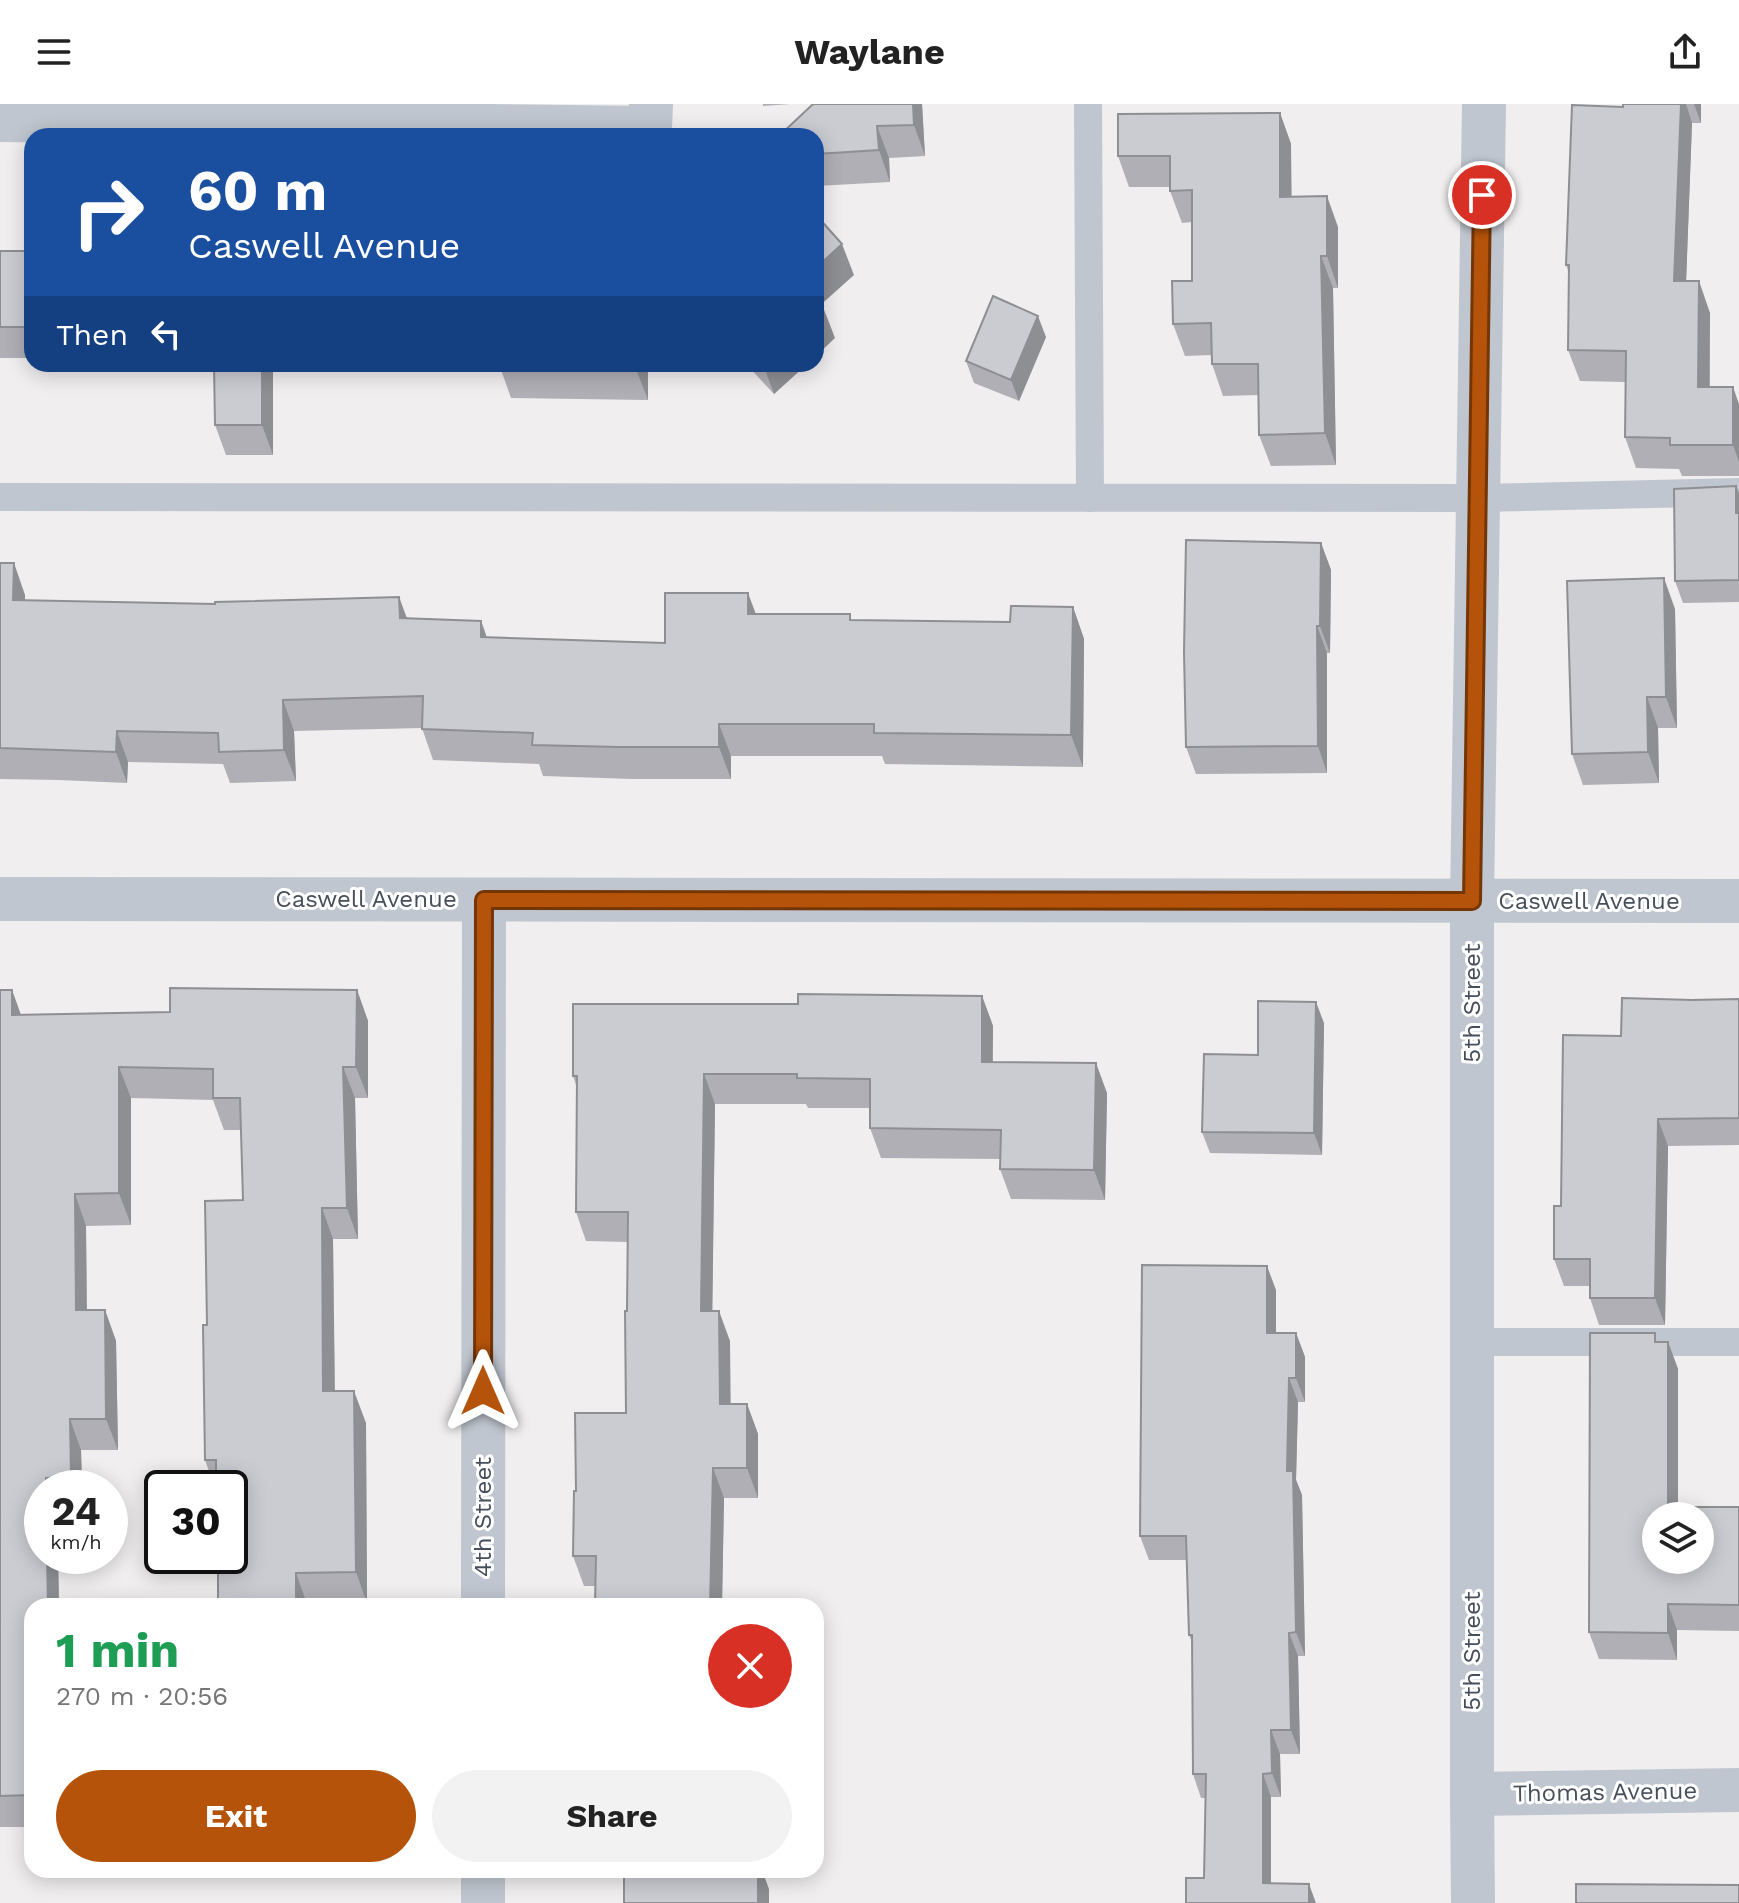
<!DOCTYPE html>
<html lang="en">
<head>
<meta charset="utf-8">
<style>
	:root { --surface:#fff; --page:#f2f2f2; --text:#222; --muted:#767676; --accent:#b45309 }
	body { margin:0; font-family:"Work Sans",sans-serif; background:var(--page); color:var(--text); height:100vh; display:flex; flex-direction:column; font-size:30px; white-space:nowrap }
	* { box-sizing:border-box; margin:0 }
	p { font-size:26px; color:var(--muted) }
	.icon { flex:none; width:44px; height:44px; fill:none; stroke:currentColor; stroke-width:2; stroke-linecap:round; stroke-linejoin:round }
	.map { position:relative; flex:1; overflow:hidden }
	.details { position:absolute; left:24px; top:1494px; width:800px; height:280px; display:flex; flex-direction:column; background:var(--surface); border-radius:24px; box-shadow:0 4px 20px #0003 }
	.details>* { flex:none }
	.hud { position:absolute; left:24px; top:24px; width:800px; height:244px; border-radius:24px; box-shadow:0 4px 20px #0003; background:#1a4fa0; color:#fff; overflow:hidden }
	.tools { position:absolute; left:1642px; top:1398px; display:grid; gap:16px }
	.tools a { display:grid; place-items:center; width:72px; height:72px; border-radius:50%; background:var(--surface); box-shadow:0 4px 20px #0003; font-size:40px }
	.speed { position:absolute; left:24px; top:1366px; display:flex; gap:16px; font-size:40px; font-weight:700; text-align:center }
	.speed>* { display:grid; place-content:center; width:104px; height:104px; border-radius:50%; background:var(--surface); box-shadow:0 4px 20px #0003; line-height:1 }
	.speed small { font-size:20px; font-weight:400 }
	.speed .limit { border:4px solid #111; border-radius:12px; background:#fff; color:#111 }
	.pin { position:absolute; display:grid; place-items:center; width:68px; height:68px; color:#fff; margin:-34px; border:4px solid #fff; border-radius:50%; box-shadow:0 2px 8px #0007 }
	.me { position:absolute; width:88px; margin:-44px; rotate:0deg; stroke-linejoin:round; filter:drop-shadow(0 0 6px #0008) }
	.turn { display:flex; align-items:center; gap:28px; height:168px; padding:0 32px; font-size:36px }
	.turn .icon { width:104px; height:104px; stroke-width:2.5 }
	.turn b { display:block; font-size:56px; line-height:68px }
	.then { display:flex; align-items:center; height:76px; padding:0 32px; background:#0003; gap:16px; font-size:30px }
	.round { display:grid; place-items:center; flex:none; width:84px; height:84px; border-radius:42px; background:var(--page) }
	.overview { display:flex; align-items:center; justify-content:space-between; height:136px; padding:0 32px }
	h1 { font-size:48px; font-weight:700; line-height:60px; color:#1e9e55 }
	.cta { display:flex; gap:16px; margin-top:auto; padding:16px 32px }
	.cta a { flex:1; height:92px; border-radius:48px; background:var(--accent); color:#fff; font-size:32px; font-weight:700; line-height:92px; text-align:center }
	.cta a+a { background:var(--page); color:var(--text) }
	header { display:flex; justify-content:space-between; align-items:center; height:104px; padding:0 32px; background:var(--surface); font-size:36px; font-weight:700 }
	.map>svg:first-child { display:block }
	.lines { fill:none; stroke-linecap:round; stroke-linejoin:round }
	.service { stroke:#bfc6cf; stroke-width:28 }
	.minor { stroke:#bfc6cf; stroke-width:44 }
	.wall { fill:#afafb5 }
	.shaded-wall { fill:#8e8f93 }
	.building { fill:#cbccd2; stroke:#8e8f93; stroke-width:2; fill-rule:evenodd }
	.route-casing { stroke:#753606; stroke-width:20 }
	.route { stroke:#b45309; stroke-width:14 }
	.labels { text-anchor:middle; stroke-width:6; stroke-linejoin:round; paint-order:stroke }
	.street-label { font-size:24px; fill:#474f5a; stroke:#fff }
</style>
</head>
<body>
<header><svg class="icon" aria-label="menu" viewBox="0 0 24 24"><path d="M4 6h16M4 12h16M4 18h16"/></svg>Waylane<svg class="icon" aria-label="share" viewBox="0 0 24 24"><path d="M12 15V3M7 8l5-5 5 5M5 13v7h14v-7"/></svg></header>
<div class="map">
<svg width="1739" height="1799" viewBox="0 0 1739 1799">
	<rect width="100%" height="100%" fill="#f0eeee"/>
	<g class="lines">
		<g class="service">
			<polyline points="1088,0 1090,394"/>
			<polyline points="0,393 1478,394 1739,388"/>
			<polyline points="1472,1238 1739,1238"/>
		</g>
		<g class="minor">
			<polyline points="0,16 650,24 651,0"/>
			<polyline points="0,795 1739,797"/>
			<polyline points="483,1502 484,796"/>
			<polyline points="1472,1690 1739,1686"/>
			<polyline points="483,1799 483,1766"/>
			<polyline points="1473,1799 1472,1690 1472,797 1484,0"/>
		</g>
	</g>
	<g class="wall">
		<polygon points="763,0 790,0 763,2"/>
		<polygon points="813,0 922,0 925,52 889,54 890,78 816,82 816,32"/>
		<polygon points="1623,0 1701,0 1701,19 1692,19 1686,177 1710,209 1710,283 1739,300 1739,372 1682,372 1679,365 1636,364 1625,333 1625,278 1580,277 1568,246 1569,169 1566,161 1623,3"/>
		<polygon points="1280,9 1291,40 1291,93 1338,123 1338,184 1333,184 1336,361 1271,362 1259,331 1258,291 1223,292 1212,260 1212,251 1185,252 1173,220 1192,177 1192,118 1182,119 1170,87 1170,83 1129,83 1118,52"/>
		<rect x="0" y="147" width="32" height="107"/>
		<polygon points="1046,233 1019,297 974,279 966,257"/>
		<polygon points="273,260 273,351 226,351 215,321"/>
		<polygon points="499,260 648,260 648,296 511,294"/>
		<polygon points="746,260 807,260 774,290"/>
		<polygon points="1739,389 1739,498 1683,499 1675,477"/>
		<polygon points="1321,439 1331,466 1330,549 1327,549 1327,669 1196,670 1186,643"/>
		<polygon points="0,459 25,491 25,497 481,517 487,534 665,539 756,510 853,516 1010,518 1073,503 1084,535 1083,663 885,660 882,652 731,652 731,675 632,675 543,672 539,660 433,656 422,624 294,627 296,677 230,679 223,660 128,658 127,679 59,676 0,675"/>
		<polygon points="1675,505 1677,624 1658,624 1659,679 1583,681 1572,650"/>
		<polygon points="0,886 12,886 21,911 170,908 357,886 368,917 368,994 355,994 358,1135 333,1135 335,1287 366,1319 367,1499 307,1500 230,1384 215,1384 205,1356 207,1221 243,1096 241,1026 224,1026 213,996 131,994 131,1121 86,1122 87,1206 105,1206 116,1237 118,1346 81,1346 82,1384 42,1384 42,1452 58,1452 59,1502 32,1502 32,1723 0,1723"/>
		<polygon points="982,892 993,922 993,958 1107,989 1105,1096 1011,1095 1000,1065 1001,1055 881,1054 870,1024 870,1004 808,1004 806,1000 715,1000 712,1207 730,1237 730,1300 747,1300 758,1330 758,1394 724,1394 722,1502 595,1502 595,1482 584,1482 573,1452 576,1387 626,1309 628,1138 586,1137 576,1108 577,984 573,972 798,900"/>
		<polygon points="1739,895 1739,1041 1668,1042 1665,1221 1599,1221 1590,1194 1590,1182 1564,1182 1554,1155 1561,1102 1621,932 1692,896"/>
		<polygon points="1324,919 1322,1051 1210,1049 1202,1028 1258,951"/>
		<polygon points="1276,1186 1276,1229 1296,1229 1305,1253 1305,1298 1298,1298 1296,1376 1302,1391 1305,1552 1298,1552 1300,1650 1280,1650 1281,1693 1271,1693 1271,1779 1316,1799 1204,1774 1206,1694 1201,1694 1193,1670 1192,1538 1189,1531 1187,1456 1149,1456 1140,1432"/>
		<polygon points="1658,1238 1668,1238 1678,1265 1678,1403 1739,1403 1739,1527 1677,1526 1677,1556 1599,1555 1589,1528"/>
	</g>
	<g class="shaded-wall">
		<polygon points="913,0 922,0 925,52 914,21"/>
		<polygon points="1681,0 1686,0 1692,19 1685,208 1674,177"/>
		<polygon points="1694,0 1701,0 1701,19"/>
		<polygon points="1280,9 1291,40 1292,124 1280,93"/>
		<polygon points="877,22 889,54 890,78 879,46"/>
		<polygon points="1327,92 1338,123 1338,184 1327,152"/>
		<polygon points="842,140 854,171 816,205 816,164"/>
		<polygon points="1321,152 1333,184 1336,361 1325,329"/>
		<polygon points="1699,177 1710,209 1709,315 1698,283"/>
		<polygon points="823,203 835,234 816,252 816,210"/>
		<polygon points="1038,212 1046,233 1019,297 1011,276"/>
		<polygon points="262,260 273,260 273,351 262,321"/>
		<polygon points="636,260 648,260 648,296 636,265"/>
		<polygon points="763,260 807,260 774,290"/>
		<polygon points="1733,283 1739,300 1739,358 1733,341"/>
		<polygon points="1736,382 1739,389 1739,417 1736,409"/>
		<polygon points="1321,439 1331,466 1330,549 1320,522"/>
		<polygon points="14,459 25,491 25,528 13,496"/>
		<polygon points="1664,474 1675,505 1677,624 1666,593"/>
		<polygon points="748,489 760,521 748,510"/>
		<polygon points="399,493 411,525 400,514"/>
		<polygon points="1073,503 1084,535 1083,663 1071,631"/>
		<polygon points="481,517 492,548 481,533"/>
		<polygon points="1317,522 1327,549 1327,669 1318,642"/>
		<polygon points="1647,593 1658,624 1659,679 1648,648"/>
		<polygon points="283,596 294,627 296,677 284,646"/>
		<polygon points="719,620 731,652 731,675 719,643"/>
		<polygon points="117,627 128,658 127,679 116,648"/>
		<polygon points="12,886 23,917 12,911"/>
		<polygon points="357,886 368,917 368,994 356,963"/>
		<polygon points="982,892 993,922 992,988 982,958"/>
		<polygon points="1316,898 1324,919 1322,1051 1314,1029"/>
		<polygon points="1096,959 1107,989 1105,1096 1094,1066"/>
		<polygon points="119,963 131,994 131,1121 119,1089"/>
		<polygon points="343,963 355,994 358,1135 347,1104"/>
		<polygon points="704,970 715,1000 712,1237 701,1207"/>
		<polygon points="1658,1015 1668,1042 1665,1221 1655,1194"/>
		<polygon points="75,1090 86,1122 87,1238 76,1206"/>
		<polygon points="322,1104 333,1135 335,1319 323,1287"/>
		<polygon points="1267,1162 1276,1186 1276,1253 1267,1229"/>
		<polygon points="105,1206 116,1237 118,1346 106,1315"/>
		<polygon points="719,1207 730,1237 731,1330 720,1300"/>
		<polygon points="1296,1229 1305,1253 1305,1298 1296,1274"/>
		<polygon points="1668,1238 1678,1265 1678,1412 1668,1403"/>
		<polygon points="1289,1274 1298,1298 1296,1376 1302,1391 1305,1552 1296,1528 1287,1367"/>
		<polygon points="354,1287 366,1319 367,1499 356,1468"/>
		<polygon points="747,1300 758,1330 758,1394 747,1364"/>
		<polygon points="70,1315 81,1346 82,1384 74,1384 71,1373"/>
		<polygon points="713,1364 724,1394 722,1502 710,1502"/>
		<polygon points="47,1452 58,1452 59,1502 48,1502"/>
		<polygon points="296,1469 307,1500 307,1502 296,1502"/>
		<polygon points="1668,1500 1677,1526 1677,1556 1668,1529"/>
		<polygon points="1289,1529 1298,1552 1300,1650 1291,1626"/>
		<polygon points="1271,1626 1280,1650 1281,1693 1272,1669"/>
		<polygon points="1263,1670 1271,1693 1271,1799 1263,1779"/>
		<polygon points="758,1766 762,1766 769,1785 769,1799 758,1799"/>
		<polygon points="1309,1780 1316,1799 1309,1799"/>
	</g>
	<g class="building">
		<polygon points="813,0 913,0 914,21 877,22 879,46 816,50 816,32 779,32"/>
		<polygon points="1623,0 1681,0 1674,177 1699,177 1698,283 1733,283 1733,341 1670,341 1670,334 1625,333 1626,247 1568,246 1569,161 1566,161 1572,1 1623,3"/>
		<polygon points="1280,9 1280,93 1327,92 1327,152 1321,152 1325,329 1259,331 1258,260 1212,260 1211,219 1173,220 1172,177 1192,177 1192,86 1170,87 1170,52 1118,52 1118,10"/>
		<polygon points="816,111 842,140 816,164"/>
		<rect x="0" y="147" width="32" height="76"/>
		<polygon points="993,192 1038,212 1011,276 966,257"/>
		<polygon points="816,195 823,203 816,210"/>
		<polygon points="214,260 262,260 262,321 215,321"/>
		<polygon points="499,260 636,260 636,265 499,263"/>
		<polygon points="1736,382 1736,409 1739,409 1739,476 1675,477 1674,385"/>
		<polygon points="1186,436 1321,439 1320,522 1317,522 1318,642 1186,643 1184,548"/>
		<polygon points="0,459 14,459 13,496 215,500 215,498 399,493 400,514 481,517 481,533 665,539 665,489 748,489 748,510 850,510 850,516 1010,518 1011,502 1073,503 1071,631 874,629 874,620 719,620 719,643 620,643 532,641 533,629 422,625 423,592 283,596 284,646 219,648 218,629 117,627 116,648 0,644"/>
		<polygon points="1664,474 1666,593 1647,593 1648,648 1572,650 1567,477"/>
		<polygon points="170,884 357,886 356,963 343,963 347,1104 322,1104 323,1287 354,1287 356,1468 296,1469 296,1502 218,1502 218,1452 230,1452 230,1384 216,1384 216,1356 205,1356 203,1221 207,1221 205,1097 243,1096 240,994 213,994 213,965 119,963 119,1089 75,1090 76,1206 105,1206 106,1315 70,1315 71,1373 46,1374 46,1384 42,1384 42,1452 47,1452 48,1502 32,1502 32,1691 0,1692 0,886 12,886 12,911 170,908"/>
		<polygon points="798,890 982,892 982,958 1096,959 1094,1066 1000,1065 1001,1026 870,1024 870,975 797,974 797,970 704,970 701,1207 719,1207 720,1300 747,1300 747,1364 713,1364 710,1502 595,1502 596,1452 573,1452 574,1387 576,1387 575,1309 626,1309 625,1207 627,1207 628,1108 576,1108 577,972 573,972 573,900 798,900"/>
		<polygon points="1622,894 1692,896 1739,895 1739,1014 1658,1015 1655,1194 1590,1194 1590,1155 1554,1155 1554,1102 1561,1102 1563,931 1621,932"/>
		<polygon points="1258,897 1316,898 1314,1029 1202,1028 1204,950 1258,951"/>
		<polygon points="1142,1161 1267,1162 1267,1229 1296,1229 1296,1274 1289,1274 1287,1367 1293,1367 1296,1528 1289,1529 1291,1626 1271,1626 1272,1669 1263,1670 1263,1779 1309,1780 1309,1799 1186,1799 1186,1774 1204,1774 1206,1670 1193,1670 1192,1531 1189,1531 1186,1432 1140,1432"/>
		<path d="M1590 1229H1655V1238H1668V1403H1739V1501L1668 1500V1529L1589 1528ZM1656 1412H1700V1456H1656Z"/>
		<rect x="624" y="1766" width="134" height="33"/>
		<polygon points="1576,1780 1739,1781 1739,1799 1576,1799"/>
	</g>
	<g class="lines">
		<defs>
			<polyline id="route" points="483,1287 484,796 1472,797 1482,91"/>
		</defs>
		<use href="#route" class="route-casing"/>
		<use href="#route" class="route"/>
	</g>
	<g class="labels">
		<g class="street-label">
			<text x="366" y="803">Caswell Avenue</text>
			<text x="1589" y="805">Caswell Avenue</text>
			<text transform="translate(1472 899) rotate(-90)" y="8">5th Street</text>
			<text transform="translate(483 1413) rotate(-90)" y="8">4th Street</text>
			<text transform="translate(1472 1547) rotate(-90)" y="8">5th Street</text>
			<text transform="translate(1605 1688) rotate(-1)" y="8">Thomas Avenue</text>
		</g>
	</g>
</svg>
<div class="tools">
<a><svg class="icon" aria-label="layers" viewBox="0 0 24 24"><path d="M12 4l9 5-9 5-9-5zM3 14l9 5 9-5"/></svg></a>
</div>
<div class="speed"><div>24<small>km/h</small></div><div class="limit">30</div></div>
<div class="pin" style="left:1482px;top:91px;background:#d93025"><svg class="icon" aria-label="arrive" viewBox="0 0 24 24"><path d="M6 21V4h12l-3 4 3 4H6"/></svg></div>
<svg class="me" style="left:483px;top:1287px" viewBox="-20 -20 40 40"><path d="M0-17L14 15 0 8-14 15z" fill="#b45309" stroke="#fff" stroke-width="4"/></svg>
<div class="hud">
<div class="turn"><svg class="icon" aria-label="right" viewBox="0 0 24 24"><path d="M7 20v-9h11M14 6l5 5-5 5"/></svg><div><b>60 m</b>Caswell Avenue</div></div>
<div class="then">Then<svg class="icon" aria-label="left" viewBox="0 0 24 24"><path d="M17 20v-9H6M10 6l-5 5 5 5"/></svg></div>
</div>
<section class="details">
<div class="overview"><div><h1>1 min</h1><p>270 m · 20:56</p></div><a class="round" style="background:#d93025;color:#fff"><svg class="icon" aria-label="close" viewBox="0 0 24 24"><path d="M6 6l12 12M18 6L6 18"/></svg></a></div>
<div class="cta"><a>Exit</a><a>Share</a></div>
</section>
</div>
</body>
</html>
